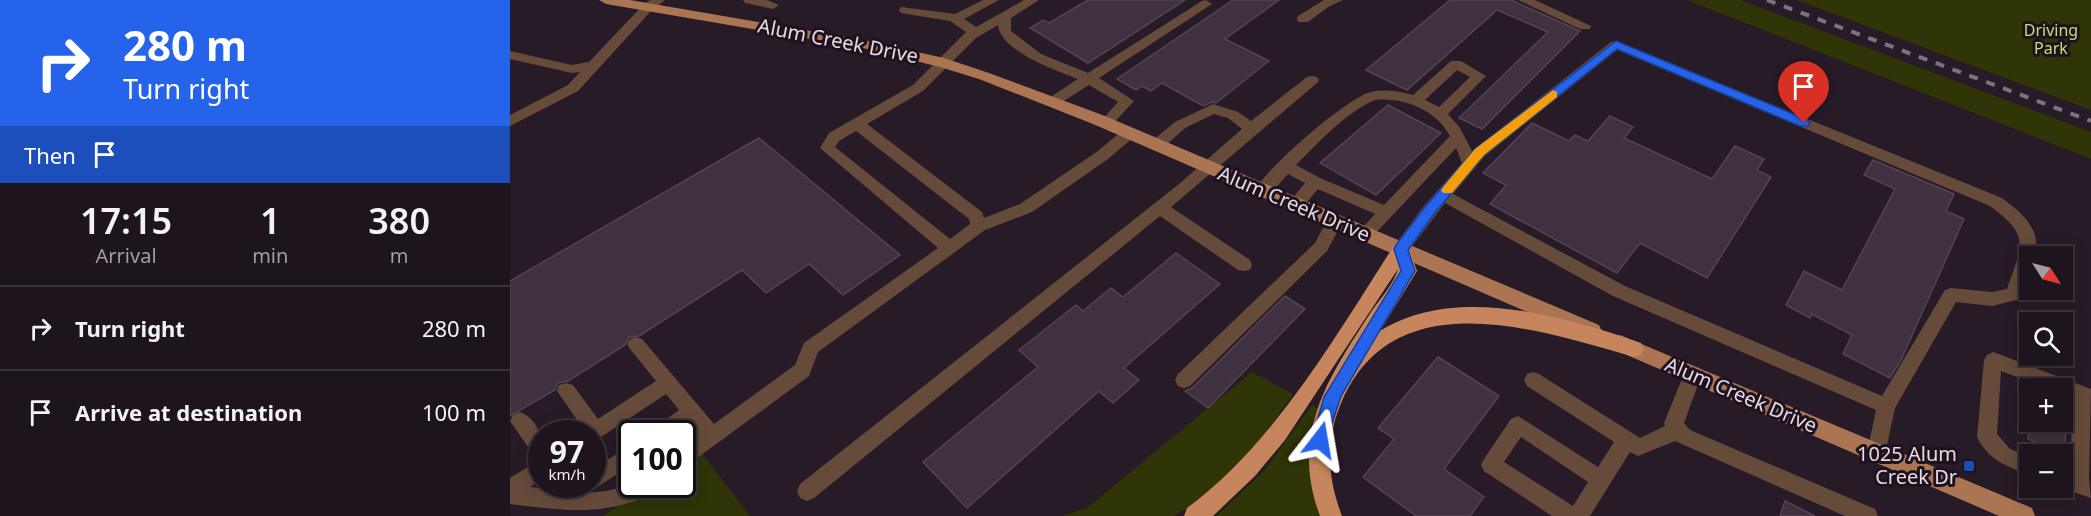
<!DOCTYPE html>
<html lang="en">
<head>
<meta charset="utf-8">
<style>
	:root { --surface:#1d141d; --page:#2a212a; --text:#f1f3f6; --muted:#a09ea4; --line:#3b333b }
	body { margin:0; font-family:"Noto Sans",sans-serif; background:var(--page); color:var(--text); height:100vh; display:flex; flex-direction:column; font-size:22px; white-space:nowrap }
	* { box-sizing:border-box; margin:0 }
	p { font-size:20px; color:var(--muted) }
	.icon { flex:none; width:33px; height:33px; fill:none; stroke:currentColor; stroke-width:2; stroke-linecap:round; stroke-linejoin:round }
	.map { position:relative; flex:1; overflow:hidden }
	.side { display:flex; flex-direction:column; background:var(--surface); width:510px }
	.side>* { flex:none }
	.banner { background:#2563eb; color:#fff; overflow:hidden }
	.needle { width:39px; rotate:126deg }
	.buttons { position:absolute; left:1509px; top:246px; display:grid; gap:12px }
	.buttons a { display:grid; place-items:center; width:54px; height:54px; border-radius:0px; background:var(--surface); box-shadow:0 3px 15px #0003,0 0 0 2px var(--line); font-size:30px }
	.speed { position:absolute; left:18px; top:420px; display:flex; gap:12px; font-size:30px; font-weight:700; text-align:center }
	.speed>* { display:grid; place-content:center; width:78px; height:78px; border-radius:50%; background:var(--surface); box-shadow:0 3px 15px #0003,0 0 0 2px var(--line); line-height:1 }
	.speed small { font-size:15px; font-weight:400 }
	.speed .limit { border:3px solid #111; border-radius:9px; background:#fff; color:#111 }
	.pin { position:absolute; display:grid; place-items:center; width:51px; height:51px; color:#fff; margin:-62px -26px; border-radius:50% 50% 50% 0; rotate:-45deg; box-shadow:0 0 6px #0007 }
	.pin .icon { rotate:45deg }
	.me { position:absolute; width:66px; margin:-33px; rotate:14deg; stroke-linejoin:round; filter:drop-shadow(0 0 4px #0008) }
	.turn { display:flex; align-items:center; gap:21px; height:126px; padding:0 24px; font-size:27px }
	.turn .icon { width:78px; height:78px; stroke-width:2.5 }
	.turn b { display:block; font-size:42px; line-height:51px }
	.then { display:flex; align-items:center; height:57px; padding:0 24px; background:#0003; gap:12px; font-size:22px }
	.eta { display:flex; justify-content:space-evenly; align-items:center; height:102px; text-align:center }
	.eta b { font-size:36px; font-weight:600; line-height:42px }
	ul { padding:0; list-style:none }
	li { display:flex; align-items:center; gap:18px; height:84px; padding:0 24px; border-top:2px solid var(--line) }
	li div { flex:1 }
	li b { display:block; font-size:22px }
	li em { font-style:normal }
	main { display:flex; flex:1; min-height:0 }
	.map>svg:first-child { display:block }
	.green { fill:#2f3506 }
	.building { fill:#3f313f; stroke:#534453; stroke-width:1.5 }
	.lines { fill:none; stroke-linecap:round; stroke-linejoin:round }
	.minor { fill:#664b3b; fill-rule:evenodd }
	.major { fill:#ab7553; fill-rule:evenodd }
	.highway { fill:#c6855c; fill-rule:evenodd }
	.rail { stroke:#7d727d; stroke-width:4; stroke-dasharray:9 9; stroke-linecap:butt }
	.route { fill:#2563eb; stroke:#184099; stroke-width:1.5 }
	.slow { fill:#f59e0b }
	.transit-dot { fill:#1a4fb4; stroke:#1e121e; stroke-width:2 }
	.labels { text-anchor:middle; stroke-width:6; stroke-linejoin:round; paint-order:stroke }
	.far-park-label { font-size:16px; fill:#cbdd78; stroke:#1e121e }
	.street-label { font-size:20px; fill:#e3dae3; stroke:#1e121e }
	.poi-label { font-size:20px; fill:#e3dae3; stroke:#1e121e; text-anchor:end }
</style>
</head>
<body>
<main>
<section class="side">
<div class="banner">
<div class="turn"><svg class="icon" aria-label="right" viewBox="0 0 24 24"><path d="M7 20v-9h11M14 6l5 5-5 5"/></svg><div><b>280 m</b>Turn right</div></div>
<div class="then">Then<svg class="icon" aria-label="arrive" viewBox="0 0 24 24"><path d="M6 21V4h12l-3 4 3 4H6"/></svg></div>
</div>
<div class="eta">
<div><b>17:15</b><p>Arrival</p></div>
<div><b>1</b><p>min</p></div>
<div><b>380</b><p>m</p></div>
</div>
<ul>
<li><svg class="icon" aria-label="right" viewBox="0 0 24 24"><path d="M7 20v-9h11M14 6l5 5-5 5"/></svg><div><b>Turn right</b></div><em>280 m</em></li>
<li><svg class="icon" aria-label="arrive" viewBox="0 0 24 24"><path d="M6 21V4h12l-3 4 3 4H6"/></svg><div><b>Arrive at destination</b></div><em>100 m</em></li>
</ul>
</section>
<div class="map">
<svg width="1581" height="516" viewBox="0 0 1581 516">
	<rect width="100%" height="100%" fill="#271b27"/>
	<g class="green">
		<polygon points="1177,0 1230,0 1581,132 1581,159"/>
		<polygon points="1287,0 1581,0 1581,110"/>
		<polygon points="742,372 783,394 744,449 692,499 664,516 552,516 577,508"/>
		<polygon points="802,405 808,408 799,463 810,516 706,516 755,470"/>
		<polygon points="190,451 240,516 93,516 140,485 172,484 173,463"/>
	</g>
	<g class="building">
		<polygon points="578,0 675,0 578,63 520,28 533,20 539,23"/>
		<polygon points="723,0 769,0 715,39 759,61 706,103 702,102 693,106 652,83 641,91 632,86 626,90 607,79"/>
		<polygon points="940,0 1001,0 1070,31 972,129 949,118 1038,32 987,10 897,90 856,70"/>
		<polygon points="878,105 931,133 866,195 810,163"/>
		<polygon points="1100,116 1123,127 1114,138 1202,179 1225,146 1254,159 1247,170 1261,177 1197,278 1130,243 1107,273 980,204 996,185 973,173 1022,123 1059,141 1065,135 1078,141"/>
		<polygon points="249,138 390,255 333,295 299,264 256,293 232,270 129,336 119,337 115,345 58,381 48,383 45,390 0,416 0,281"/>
		<polygon points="1363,160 1444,194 1436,211 1454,219 1391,360 1380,378 1333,354 1342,335 1302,314 1300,318 1276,305 1294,271 1332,290 1385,189 1354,175"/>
		<polygon points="666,253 710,284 614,368 629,380 603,403 589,391 457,508 413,462 528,367 509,350 566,305 573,311 601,288 613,297"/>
		<polygon points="775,296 795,309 698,408 675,391 682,388"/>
		<polygon points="928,357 989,396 934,469 974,497 960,516 906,516 853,477 884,439 868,428"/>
		<polygon points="1519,422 1556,422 1555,454 1518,439"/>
		<polygon points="1275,501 1305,516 1270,516"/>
	</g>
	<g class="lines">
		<g class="minor">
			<polygon points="140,0 155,0 142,10 68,91 0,126 0,115 58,85 70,72 62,73 0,59 0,51 62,65 79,62 134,4"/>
			<polygon points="233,0 257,0 269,5 263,9 235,3"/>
			<path d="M473 0H489L454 19 466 27 514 0H529L501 18V31L531 54 578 73 692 1 696 0 702 4 589 78 624 101 601 126 596 128 589 123 608 102 579 85 549 104H539L537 101 539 98 568 79C547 71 490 51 488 25L466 38 413 91 357 124 472 212 474 218 510 204 588 151 614 129H624L626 133 624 137 598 159 522 212 475 230 308 352 299 376 179 464 172 467V446L189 434 180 424 167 434H142L144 428 169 410 156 394 82 443V434H73L74 430 47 391 49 385 56 383 63 385 88 419 146 381 120 349 117 344 120 339 126 337 132 339 204 424 285 365 294 343 428 248 310 148 319 133 403 85 456 32 440 21 391 13 389 10 391 7 445 14ZM346 131 459 219 460 224 440 239 325 147 329 141Z"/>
			<polygon points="814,0 833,0 818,7 798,22 788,22 787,19 788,16"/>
			<polygon points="1008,0 1025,0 1081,26 1080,29 1070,29"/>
			<path d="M1106 41 1492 198C1512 213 1532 229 1525 256H1520V273L1510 299 1482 306 1446 302 1385 408 1374 459 1367 462 1360 459 1357 453 1366 410 1103 296 935 203 897 253 891 255 885 253 883 249 885 245 913 207 952 163 946 148 861 238H849L847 234 865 214 808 189 791 209H779L777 205 795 183 778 174C769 183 760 199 747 195L744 191C757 168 836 98 861 92 875 89 889 91 903 95L941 61H951L976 76 938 114 950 128 962 151 1101 42ZM1107 50 1480 206C1521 236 1512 245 1497 289L1482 292 1441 288 1435 290 1372 396 1115 286 943 194 975 156ZM947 70 960 77 929 107 915 100ZM865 100C894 97 926 110 940 136L874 205 810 178 786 165C809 142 835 113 865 100Z"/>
			<polygon points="802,76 807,77 809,80 807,83 661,207 740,260 742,265 740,270 734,271 728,270 650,216 304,498 297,501 290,498 287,491 290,484 669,184 732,129 718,118 704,114 675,128 652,149 642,149 640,145 642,141 665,122 703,104 728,112 741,121 797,77"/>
			<polygon points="825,215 831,217 833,221 817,251 680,386 674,388 668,386 665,380 668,374 805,243 819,217"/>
			<path d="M1483 352 1581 389 1579 479 1581 498 1552 488V469L1560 472 1563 399 1552 394V388H1537L1491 371 1487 434 1500 449 1520 457V475C1498 467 1478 460 1467 437L1474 360 1477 355Z"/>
			<path d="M1183 366 1189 368 1192 374 1174 423 1180 430 1365 509 1368 516H1335L1165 441 1128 456 1120 452 1080 516H1042L974 471 971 465 974 459 1001 419 1008 416 1088 467 1104 442 1017 386 1014 380 1017 374 1023 372 1029 374 1130 438 1155 426 1154 423 1174 374 1177 368ZM1011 437 1078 482 1063 506 994 462Z"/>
			<path d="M10 412C37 423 32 456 32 479L20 487C52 491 92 499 122 482V484H146C142 493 133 498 124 501 84 516 42 509 0 504V478L31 459 25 457 0 421 3 415Z"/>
			<polygon points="122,445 122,465 82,490 75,488 74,484 82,484 82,469"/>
		</g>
		<g class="major">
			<polygon points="89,0 120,0 353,40 434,58 479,73 595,116 1089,325 1092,331 1089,337 1082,339 1075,337 583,124 469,79 430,67 353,48 96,4"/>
			<polygon points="1110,335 1522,508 1525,516 1489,516 1103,349 1100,343 1103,337"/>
		</g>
		<path class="highway" d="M891 242 897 244 907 271 870 331C945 284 1053 316 1131 343L1134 349 1131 355 1124 357C1029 330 885 280 832 401 815 440 817 477 832 516H810C780 436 816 381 859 315 868 301 884 284 888 269L775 440 745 476 703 516H674L677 508C764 444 827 334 885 244Z"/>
		<polyline class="rail" points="1257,0 1581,121"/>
	</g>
	<polygon class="route" points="1106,41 1298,120 1300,123 1298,126 1290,126 1107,49 974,155 924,214 898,250 905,271 831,396 815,445 810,447 804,445 802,440 814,397 891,271 884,249 886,245 915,207 965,149"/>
	<polygon class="slow" points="1043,90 1047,92 1047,97 974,155 942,193 933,193 931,190 933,187 965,149"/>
	<rect class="transit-dot" x="1453" y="460" width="12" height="12" rx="3"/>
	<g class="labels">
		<g class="far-park-label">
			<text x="1541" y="36">Driving<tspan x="1541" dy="18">Park</tspan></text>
		</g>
		<g class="street-label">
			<text transform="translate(328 41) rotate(11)" y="7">Alum Creek Drive</text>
			<text transform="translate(784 204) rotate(23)" y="7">Alum Creek Drive</text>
			<text transform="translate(1231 395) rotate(23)" y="7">Alum Creek Drive</text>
		</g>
		<g class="poi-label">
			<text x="1447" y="461">1025 Alum<tspan x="1447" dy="23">Creek Dr</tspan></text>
		</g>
	</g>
</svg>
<div class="buttons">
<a><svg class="needle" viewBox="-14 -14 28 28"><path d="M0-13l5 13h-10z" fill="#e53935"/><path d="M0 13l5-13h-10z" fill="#a09ea4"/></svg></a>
<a><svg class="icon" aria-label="search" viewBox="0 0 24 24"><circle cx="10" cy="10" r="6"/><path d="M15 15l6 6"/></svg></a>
<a>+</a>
<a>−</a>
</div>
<div class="speed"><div>97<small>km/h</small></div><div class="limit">100</div></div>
<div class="pin" style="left:1294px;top:123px;background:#d93025"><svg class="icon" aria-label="arrive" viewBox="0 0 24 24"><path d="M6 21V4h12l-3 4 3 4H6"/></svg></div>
<svg class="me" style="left:810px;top:440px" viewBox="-20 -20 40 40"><path d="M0-17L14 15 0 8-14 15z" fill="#2563eb" stroke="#fff" stroke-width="4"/></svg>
</div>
</main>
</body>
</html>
